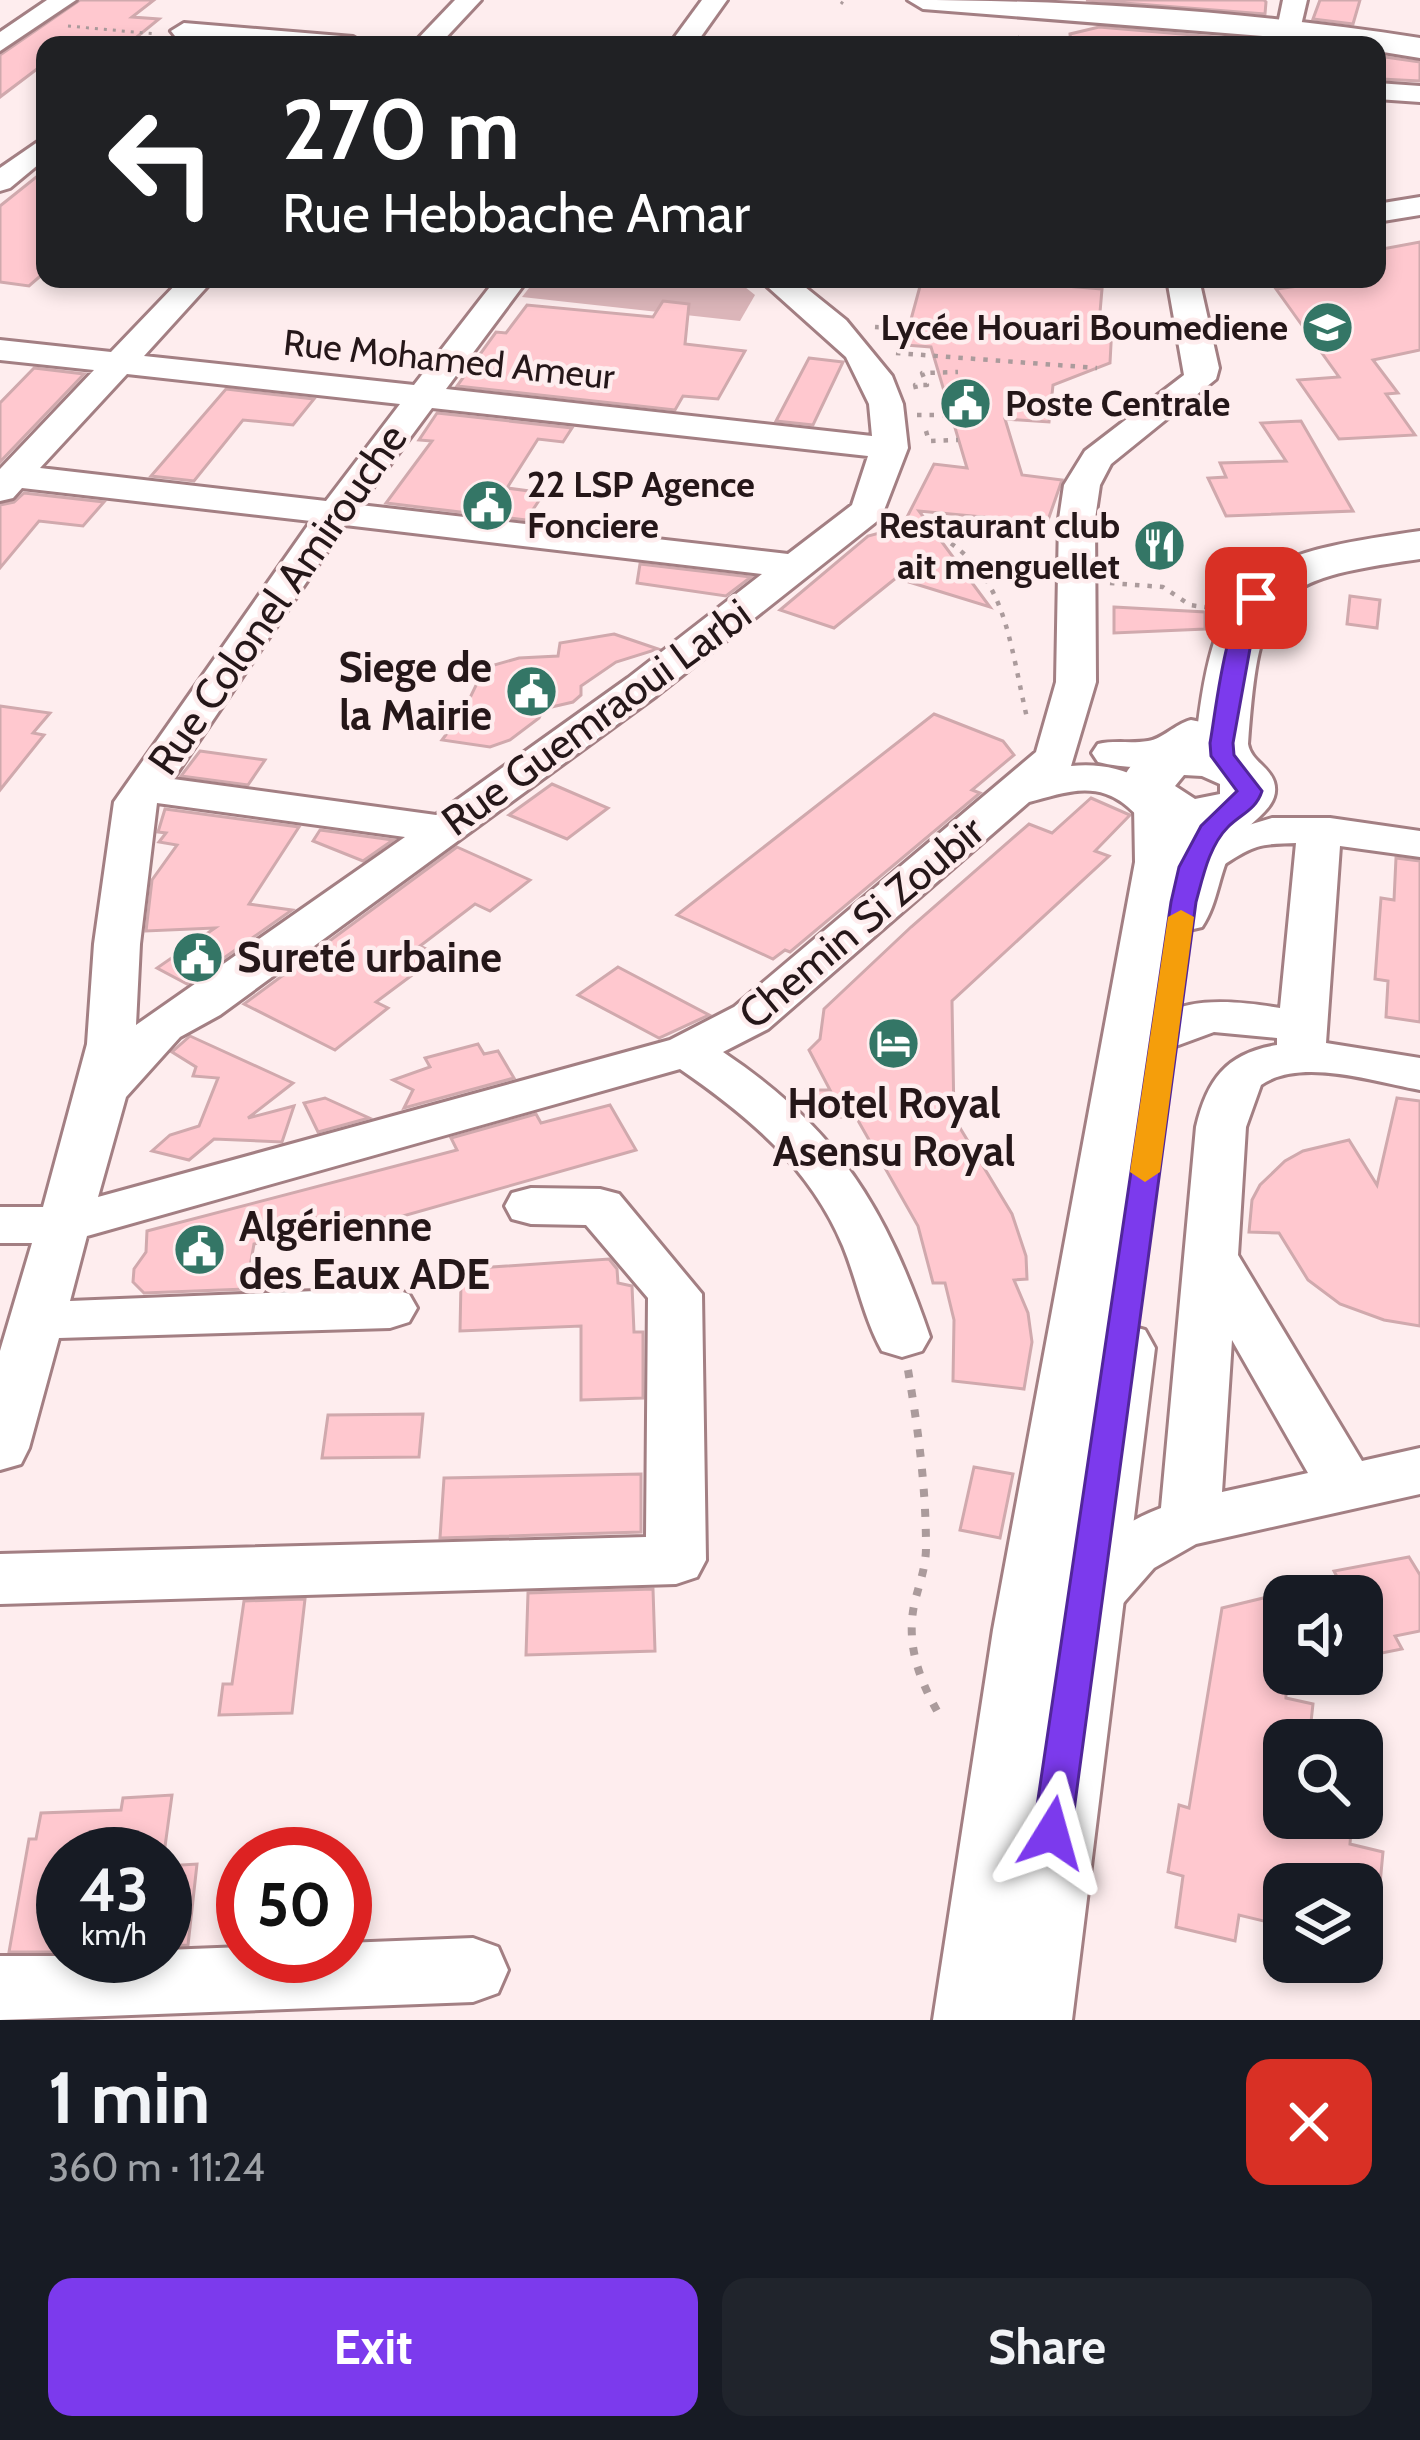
<!DOCTYPE html>
<html lang="en">
<head>
<meta charset="utf-8">
<style>
	:root { --surface:#171b24; --page:#20242c; --text:#f1f3f6; --muted:#9ea1a6; --accent:#7c3aed }
	body { margin:0; font-family:Cabin,sans-serif; background:var(--page); color:var(--text); height:100vh; display:flex; flex-direction:column; font-size:45px; white-space:nowrap }
	* { box-sizing:border-box; margin:0 }
	p { font-size:39px; color:var(--muted) }
	.icon { flex:none; width:66px; height:66px; fill:none; stroke:currentColor; stroke-width:2; stroke-linecap:round; stroke-linejoin:round }
	.map { position:relative; height:2020px; overflow:hidden }
	.side { display:flex; flex-direction:column; background:var(--surface); flex:1 }
	.side>* { flex:none }
	.guide { position:absolute; left:36px; top:36px; width:1350px; height:252px; border-radius:24px; box-shadow:0 6px 18px #0003; background:#202124; color:#fff; overflow:hidden }
	.fabs { position:absolute; left:1263px; top:1575px; display:grid; gap:24px }
	.fabs a { display:grid; place-items:center; width:120px; height:120px; border-radius:24px; background:var(--surface); box-shadow:0 6px 18px #0003; font-size:60px }
	.speed { position:absolute; left:36px; top:1827px; display:flex; gap:24px; font-size:60px; font-weight:700; text-align:center }
	.speed>* { display:grid; place-content:center; width:156px; height:156px; border-radius:50%; background:var(--surface); box-shadow:0 6px 18px #0003; line-height:1 }
	.speed small { font-size:30px; font-weight:400 }
	.speed .limit { border:18px solid #d22; background:#fff; color:#111 }
	.pin { position:absolute; display:grid; place-items:center; width:102px; height:102px; color:#fff; margin:-51px; border-radius:24px; box-shadow:0 6px 18px #0006 }
	.me { position:absolute; width:132px; margin:-66px; rotate:8deg; stroke-linejoin:round; filter:drop-shadow(0 0 9px #0008) }
	.turn { display:flex; align-items:center; gap:42px; height:252px; padding:0 48px; font-size:54px }
	.turn .icon { width:156px; height:156px; stroke-width:2.5 }
	.turn b { display:block; font-size:84px; line-height:102px }
	.round { display:grid; place-items:center; flex:none; width:126px; height:126px; border-radius:24px; background:var(--page) }
	.summary { display:flex; align-items:center; justify-content:space-between; height:204px; padding:0 48px }
	h1 { font-size:72px; font-weight:800; line-height:90px }
	.action { display:flex; gap:24px; margin-top:auto; padding:24px 48px }
	.action a { flex:1; height:138px; border-radius:24px; background:var(--accent); color:#fff; font-size:48px; font-weight:800; line-height:138px; text-align:center }
	.action a+a { background:var(--page); color:var(--text) }
	.map>svg:first-child { display:block }
	.green { fill:#dbb5b9 }
	.building { fill:#ffc8cf; stroke:#d0a9ad; stroke-width:3 }
	.lines { fill:none; stroke-linecap:round; stroke-linejoin:round }
	.minor-casing { stroke:#a37f83; stroke-width:6 }
	.major-casing { stroke:#a37f83; stroke-width:6 }
	.path-far2 { stroke:#ab9b9c; stroke-width:3; stroke-dasharray:3 6; stroke-linecap:butt }
	.path-far1 { stroke:#ab9b9c; stroke-width:4.5; stroke-dasharray:4.5 8; stroke-linecap:butt }
	.path { stroke:#ab9b9c; stroke-width:8; stroke-dasharray:8 12; stroke-linecap:butt }
	.minor { fill:#fff; fill-rule:evenodd }
	.major { fill:#fff; fill-rule:evenodd }
	.route { fill:#7c3aed; stroke:#51269a; stroke-width:3 }
	.slow { fill:#f59e0b }
	.labels { text-anchor:middle; stroke-width:9; stroke-linejoin:round; paint-order:stroke }
	.far-poi-label { font-size:36px; font-weight:bold; fill:#251719; stroke:#feedee; text-anchor:end }
	.far-street-label { font-size:36px; fill:#251719; stroke:#feedee }
	.street-label { font-size:42px; fill:#251719; stroke:#feedee }
	.poi-label { font-size:42px; font-weight:bold; fill:#251719; stroke:#feedee; text-anchor:start }
</style>
</head>
<body>
<div class="map">
<svg width="1420" height="2020" viewBox="0 0 1420 2020">
	<rect width="100%" height="100%" fill="#feedee"/>
	<polygon class="green" points="536,279 735,279 755,295 740,321 522,297"/>
	<g class="building">
		<polygon points="80,0 154,0 132,17 159,19 127,45 45,45 45,63 0,97 0,55"/>
		<polygon points="1086,0 1264,0 1266,2 1265,14"/>
		<polygon points="1320,0 1360,0 1353,24 1313,19"/>
		<polygon points="1099,27 1264,41 1263,45 1071,45 1070,34"/>
		<polygon points="1385,57 1420,62 1420,81 1381,79"/>
		<polygon points="45,170 45,272 29,286 0,282 0,206"/>
		<polygon points="1420,242 1420,350 1373,360 1398,393 1386,394 1415,435 1339,439 1298,380 1339,377 1276,289 1291,287 1280,279 1377,279 1377,250"/>
		<polygon points="922,279 1028,279 1027,283 1102,289 1099,324 1112,325 1110,363 1053,385 1049,422 1005,419 1022,475 1062,480 1047,523 919,511 990,607 896,578 834,628 780,610 868,536 902,527 934,464 967,468 931,347 904,345"/>
		<polygon points="663,301 689,304 685,344 745,351 718,399 683,396 675,410 457,386 496,332 506,333 527,305 653,317"/>
		<polygon points="809,358 843,362 813,425 776,421"/>
		<polygon points="34,368 84,374 0,462 0,403"/>
		<polygon points="226,389 314,399 293,425 243,420 194,481 151,476"/>
		<polygon points="437,413 572,428 563,442 538,439 507,488 544,493 526,520 386,503 432,441 419,440"/>
		<polygon points="1301,421 1353,511 1226,516 1208,478 1226,477 1220,463 1286,461 1261,423"/>
		<polygon points="24,493 104,502 83,526 39,521 0,568 0,505 14,502"/>
		<polygon points="640,564 751,577 726,596 637,583"/>
		<polygon points="1350,596 1380,600 1377,628 1347,624"/>
		<polygon points="1114,607 1205,612 1205,629 1114,633"/>
		<polygon points="614,634 658,649 616,662 581,686 581,695 573,702 543,709 539,718 510,740 490,747 442,740 451,728 445,727 467,704 481,675 494,665 519,658 558,656 560,643"/>
		<polygon points="0,706 50,713 33,733 44,735 0,790"/>
		<polygon points="934,714 1003,741 1014,755 972,790 980,793 790,952 785,950 773,959 677,915"/>
		<polygon points="200,751 265,760 248,785 181,776"/>
		<polygon points="552,784 608,808 567,839 509,815"/>
		<polygon points="1091,798 1130,815 1095,851 1109,856 952,1001 954,1118 1012,1214 1026,1256 1027,1279 1014,1280 1028,1313 1032,1342 1024,1389 953,1381 954,1320 945,1283 933,1283 918,1226 856,1117 832,1117 808,1090 830,1090 809,1050 820,1039 824,1009 911,927 1029,824 1052,833"/>
		<polygon points="165,809 299,827 249,904 292,910 187,984 157,968 215,928 146,931 152,880 177,845 159,842 166,833 158,832"/>
		<polygon points="320,830 393,840 363,861 313,841"/>
		<polygon points="457,847 530,880 490,911 475,904 420,946 439,955 376,1002 388,1008 335,1050 244,1004"/>
		<polygon points="1396,858 1420,861 1420,1022 1386,1017 1388,981 1375,979 1381,898 1394,900"/>
		<polygon points="618,967 709,1015 659,1038 578,995"/>
		<polygon points="190,1036 293,1083 248,1118 294,1106 282,1142 214,1139 189,1160 152,1151 170,1135 199,1126 218,1078 193,1076 196,1067 172,1052"/>
		<polygon points="478,1044 484,1054 498,1051 514,1078 404,1108 413,1090 393,1080 430,1067 425,1058"/>
		<polygon points="325,1098 369,1118 318,1132 304,1103"/>
		<polygon points="1397,1098 1420,1101 1420,1326 1384,1320 1340,1304 1308,1280 1279,1233 1249,1232 1252,1200 1260,1185 1285,1161 1303,1151 1349,1140 1377,1185"/>
		<polygon points="610,1105 636,1150 396,1218 309,1218 314,1230 254,1244 246,1289 144,1293 133,1282 134,1269 146,1252 147,1231 457,1150 451,1138 536,1114 541,1123"/>
		<polygon points="609,1259 617,1269 618,1283 632,1286 634,1332 643,1332 643,1398 581,1400 581,1326 460,1331 461,1282 478,1282 478,1268"/>
		<polygon points="423,1414 419,1457 322,1458 328,1415"/>
		<polygon points="974,1467 1013,1474 1000,1538 960,1530"/>
		<polygon points="641,1474 641,1532 440,1538 444,1478"/>
		<polygon points="1409,1557 1420,1575 1420,1631 1395,1636 1402,1649 1362,1657 1362,1596 1347,1596 1334,1571"/>
		<polygon points="653,1589 655,1651 526,1655 528,1593"/>
		<polygon points="1284,1593 1286,1698 1313,1704 1309,1740 1284,1740 1284,1818 1352,1818 1350,1844 1383,1852 1380,1884 1284,1884 1284,1926 1239,1915 1235,1941 1176,1927 1183,1876 1168,1872 1179,1805 1189,1808 1222,1608"/>
		<polygon points="305,1599 292,1713 219,1715 223,1684 232,1684 244,1601"/>
		<polygon points="172,1795 164,1854 63,1854 63,1952 9,1952 29,1839 36,1839 41,1813 121,1810 123,1798"/>
		<polygon points="197,1864 188,1945 165,1946 165,1866"/>
	</g>
	<g class="lines">
		<defs>
			<g id="minor">
				<polygon points="47,0 76,0 0,51 0,32"/>
				<polygon points="455,0 481,0 439,45 412,45"/>
				<polygon points="702,0 727,0 695,45 669,45"/>
				<polygon points="1283,0 1307,0 1299,34 1281,34 1277,29"/>
				<polygon points="184,23 353,37 366,45 261,45 175,36 171,31"/>
				<polygon points="1377,83 1420,86 1420,102 1377,99"/>
				<polygon points="45,137 45,159 10,188 0,191 0,168"/>
				<polygon points="1420,197 1420,215 1377,222 1377,204"/>
				<path d="M181 279H214L144 356 414 385 496 279H528L446 389 872 436 869 404 846 357 759 279H795L846 320 892 376 903 404 908 448 881 518 656 696 220 1015 180 1037 126 1097 98 1197 670 1040 734 1007 1036 752 1056 682 1059 519 1064 485 1085 451 1184 375 1167 279H1199L1219 368 1216 379 1111 464 1100 485 1095 519 1096 682 1071 766C1120 761 1159 781 1187 821L1180 830C1143 839 1139 805 1106 794 1080 785 1054 796 1029 802L768 1029 723 1052C838 1129 886 1208 930 1337L922 1351 902 1357 882 1351C864 1319 857 1280 843 1246 810 1167 748 1116 680 1069L87 1236 70 1301 390 1288 409 1294 417 1308 409 1322 390 1328 59 1338 29 1448 21 1464 0 1470V1351L32 1243H0V1207H43L87 1044 94 944 114 802 311 521 22 488 13 498 0 501V469L94 370 0 360V340L111 352ZM127 374 400 404 326 501 40 468ZM432 408 868 456 852 505 788 554 360 505ZM345 525 762 574 628 678 436 815 173 779ZM157 803 405 837 136 1025 140 944Z"/>
				<path d="M1191 720 1206 723 1212 732C1186 770 1140 772 1098 762L1092 753 1098 744C1115 740 1131 744 1148 741 1163 739 1175 724 1191 720Z"/>
				<path d="M1272 818H1330L1420 831V857L1340 846 1326 1043 1420 1058V1090C1375 1082 1301 1057 1261 1085L1246 1127 1238 1255 1362 1461 1420 1448V1494L1196 1544 1154 1568 1111 1617 1089 1624 1067 1617 1058 1599C1081 1555 1115 1525 1161 1508L1196 1127C1207 1079 1227 1053 1277 1045V1038L1214 1032 1165 1050 1148 1046 1141 1035C1169 992 1237 1001 1280 1008L1296 843C1283 844 1269 843 1257 847 1226 857 1210 885 1176 876L1170 867 1202 839ZM1232 1340 1308 1473 1222 1492Z"/>
				<polygon points="531,1188 600,1189 619,1194 702,1294 706,1560 697,1577 676,1584 0,1604 0,1554 646,1537 648,1298 586,1225 531,1224 512,1219 505,1206 512,1193"/>
				<polygon points="473,1938 498,1947 508,1970 498,1993 473,2002 0,2020 0,1956 165,1956 165,1950 243,1947 243,1956 345,1956 345,1943"/>
			</g>
			<g id="major">
				<path d="M908 0C1079 0 1251 12 1420 38V58L1377 51V45L923 9Z"/>
				<path d="M1420 531V559C1271 580 1259 592 1248 744 1251 761 1269 766 1274 782 1282 808 1247 822 1236 841 1218 871 1219 902 1202 927L1180 932 1119 1323 1145 1330 1155 1348 1072 2020H933L993 1630 1135 862 1134 805 1121 787C1129 752 1163 744 1196 743 1214 567 1254 555 1420 531ZM1202 776 1220 784V794L1195 799 1175 786 1184 775Z"/>
			</g>
		</defs>
		<use href="#minor" class="minor-casing"/>
		<use href="#major" class="major-casing"/>
		<g class="path-far2">
			<polyline points="841,4 844,0"/>
			<polyline points="68,26 156,34"/>
			<polyline points="44,43 63,45"/>
			<polyline points="967,45 1013,45 1020,36"/>
		</g>
		<g class="path-far1">
			<polyline points="875,327 904,329"/>
			<polyline points="896,353 1097,368"/>
			<polyline points="916,389 915,385 927,385 922,373 958,372"/>
			<polyline points="917,415 950,415"/>
			<polyline points="926,431 929,441 958,440"/>
			<path d="M895 516C1005 554 1004 617 1027 718"/>
			<polyline points="1110,583 1163,587 1190,605 1211,608"/>
		</g>
		<path class="path" d="M908 1370C918 1428 926 1487 926 1547 926 1567 920 1581 915 1601 905 1643 919 1680 940 1716"/>
		<use href="#minor" class="minor"/>
		<use href="#major" class="major"/>
	</g>
	<path class="route" d="M1256 591 1267 598 1253 632 1233 743 1234 755 1262 791C1256 810 1241 814 1228 827 1209 846 1203 877 1196 902L1071 1833 1066 1845 1052 1849 1039 1845 1033 1833 1171 902 1179 867 1201 826 1237 791 1211 756 1210 743C1216 711 1226 603 1256 591Z"/>
	<polygon class="slow" points="1181,910 1194,917 1160,1172 1145,1182 1130,1172 1168,917"/>
	<defs>
		<symbol id="school-disc" viewBox="-11 -11 22 22"><circle r="9.5" fill="#347666" stroke="#feedee"/><path d="M0-5L7-2L0 1L-7-2ZM-4 1L0 2.5L4 1V4Q0 6-4 4Z" fill="#fff"/></symbol>
		<symbol id="civic-disc" viewBox="-11 -11 22 22"><circle r="9.5" fill="#347666" stroke="#feedee"/><path d="M-.6-6.5H3V-4.5H.6V-3L4-1V1h2V6H-6V1h2V-1L-.6-3ZM-1.2 2.5V6h2.4V2.5Z" fill="#fff"/></symbol>
		<symbol id="restaurant-disc" viewBox="-11 -11 22 22"><circle r="9.5" fill="#347666" stroke="#feedee"/><path d="M-5-6h1v4h1v-4h1v4h1v-4h1v5L-1.5 .5V6h-2V.5L-5-1ZM5-6V6H3V1.5H1.5Q1.5-4 5-6Z" fill="#fff"/></symbol>
		<symbol id="hotel-disc" viewBox="-11 -11 22 22"><circle r="9.5" fill="#347666" stroke="#feedee"/><path d="M-6-4.5h1.5V1H6V5H4.5V3h-9V5H-6ZM-4 0a1.8 1.8 0 1 1 3.6 0ZM.5 0V-2.5h3Q6-2.5 6 0Z" fill="#fff"/></symbol>
	</defs>
	<g fill-rule="evenodd">
		<use href="#school-disc" x="1298" y="298" width="59" height="59"/>
		<use href="#civic-disc" x="936" y="374" width="59" height="59"/>
		<use href="#civic-disc" x="458" y="476" width="59" height="59"/>
		<use href="#restaurant-disc" x="1130" y="516" width="59" height="59"/>
		<use href="#civic-disc" x="502" y="662" width="59" height="59"/>
		<use href="#civic-disc" x="168" y="928" width="59" height="59"/>
		<use href="#hotel-disc" x="864" y="1014" width="59" height="59"/>
		<use href="#civic-disc" x="170" y="1220" width="59" height="59"/>
	</g>
	<g class="labels">
		<g class="far-poi-label">
			<text x="1288" y="340">Lycée Houari Boumediene</text>
			<text x="1005" y="416" text-anchor="start">Poste Centrale</text>
			<text x="527" y="497" text-anchor="start">22 LSP Agence<tspan x="527" dy="41">Fonciere</tspan></text>
			<text x="1120" y="538">Restaurant club<tspan x="1120" dy="41">ait menguellet</tspan></text>
		</g>
		<g class="far-street-label">
			<text transform="translate(449 359) rotate(6)" y="13">Rue Mohamed Ameur</text>
		</g>
		<g class="street-label">
			<text transform="translate(277 599) rotate(-55)" y="15">Rue Colonel Amirouche</text>
			<text transform="translate(596 717) rotate(-36)" y="15">Rue Guemraoui Larbi</text>
			<text transform="translate(861 922) rotate(-40)" y="15">Chemin Si Zoubir</text>
		</g>
		<g class="poi-label">
			<text x="492" y="682" text-anchor="end">Siege de<tspan x="492" dy="48">la Mairie</tspan></text>
			<text x="237" y="972">Sureté urbaine</text>
			<text x="894" y="1118" text-anchor="middle">Hotel Royal<tspan x="894" dy="48">Asensu Royal</tspan></text>
			<text x="239" y="1241">Algérienne<tspan x="239" dy="48">des Eaux ADE</tspan></text>
		</g>
	</g>
</svg>
<div class="fabs">
<a><svg class="icon" aria-label="sound" viewBox="0 0 24 24"><path d="M4 9h4l5-4v14l-5-4H4zM17 9q2 3 0 6"/></svg></a>
<a><svg class="icon" aria-label="search" viewBox="0 0 24 24"><circle cx="10" cy="10" r="6"/><path d="M15 15l6 6"/></svg></a>
<a><svg class="icon" aria-label="layers" viewBox="0 0 24 24"><path d="M12 4l9 5-9 5-9-5zM3 14l9 5 9-5"/></svg></a>
</div>
<div class="speed"><div>43<small>km/h</small></div><div class="limit">50</div></div>
<div class="pin" style="left:1256px;top:598px;background:#d93025"><svg class="icon" aria-label="arrive" viewBox="0 0 24 24"><path d="M6 21V4h12l-3 4 3 4H6"/></svg></div>
<svg class="me" style="left:1052px;top:1833px" viewBox="-20 -20 40 40"><path d="M0-17L14 15 0 8-14 15z" fill="#7c3aed" stroke="#fff" stroke-width="4"/></svg>
<div class="guide">
<div class="turn"><svg class="icon" aria-label="left" viewBox="0 0 24 24"><path d="M17 20v-9H6M10 6l-5 5 5 5"/></svg><div><b>270 m</b>Rue Hebbache Amar</div></div>
</div>
</div>
<section class="side">
<div class="summary"><div><h1>1 min</h1><p>360 m · 11:24</p></div><a class="round" style="background:#d93025;color:#fff"><svg class="icon" aria-label="close" viewBox="0 0 24 24"><path d="M6 6l12 12M18 6L6 18"/></svg></a></div>
<div class="action"><a>Exit</a><a>Share</a></div>
</section>
</body>
</html>
